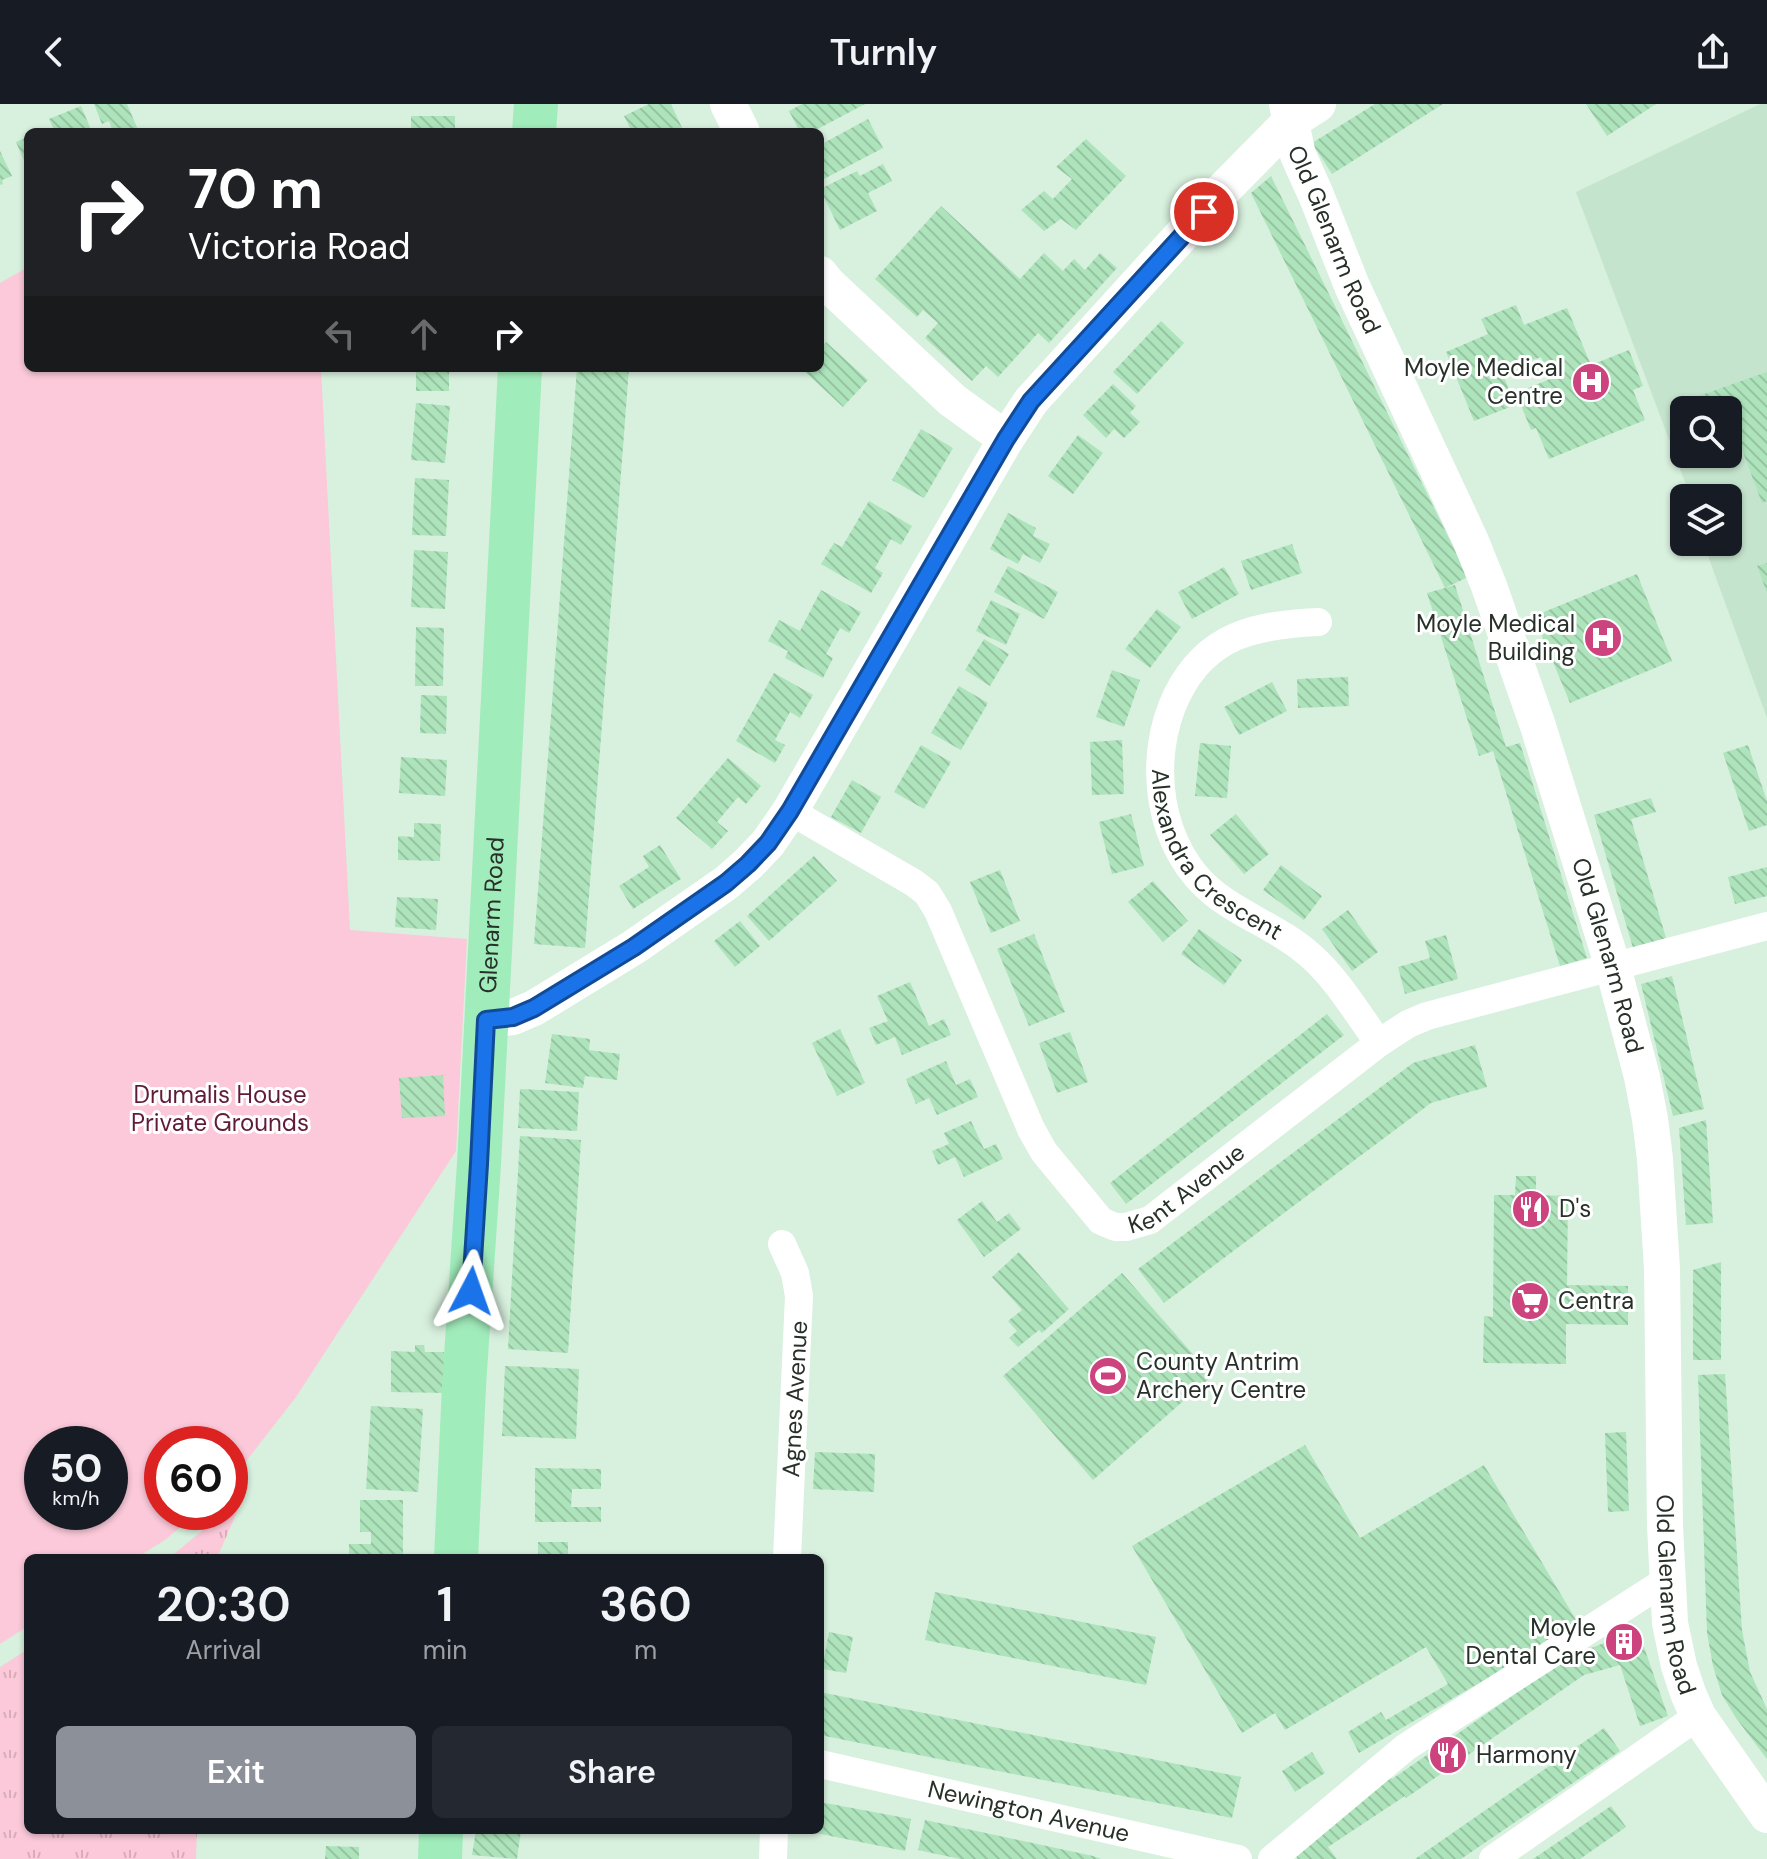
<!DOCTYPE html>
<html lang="en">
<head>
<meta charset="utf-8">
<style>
	:root { --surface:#171b24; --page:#242831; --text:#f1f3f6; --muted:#9ea1a6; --accent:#8c9099 }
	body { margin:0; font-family:"DM Sans",sans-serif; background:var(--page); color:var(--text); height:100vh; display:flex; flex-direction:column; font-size:30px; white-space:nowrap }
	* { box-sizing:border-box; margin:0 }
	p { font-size:26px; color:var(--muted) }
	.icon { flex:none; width:44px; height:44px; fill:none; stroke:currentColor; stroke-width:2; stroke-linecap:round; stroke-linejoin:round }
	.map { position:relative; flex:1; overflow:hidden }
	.drawer { position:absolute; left:24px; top:1450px; width:800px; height:280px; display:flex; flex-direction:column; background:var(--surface); border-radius:12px; box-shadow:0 2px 6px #0004 }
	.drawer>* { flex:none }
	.banner { position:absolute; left:24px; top:24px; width:800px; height:244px; border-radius:12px; box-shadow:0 2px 6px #0004; background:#202124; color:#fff; overflow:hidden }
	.tools { position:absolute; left:1670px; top:292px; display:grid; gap:16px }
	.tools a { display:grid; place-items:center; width:72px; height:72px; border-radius:12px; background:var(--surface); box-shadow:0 2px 6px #0004; font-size:40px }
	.speed { position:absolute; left:24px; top:1322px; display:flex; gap:16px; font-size:40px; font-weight:700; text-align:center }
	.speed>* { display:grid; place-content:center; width:104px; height:104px; border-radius:50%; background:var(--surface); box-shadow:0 2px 6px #0004; line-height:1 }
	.speed small { font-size:20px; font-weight:400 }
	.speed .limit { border:12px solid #d22; background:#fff; color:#111 }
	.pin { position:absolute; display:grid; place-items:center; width:68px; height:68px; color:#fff; margin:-34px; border:4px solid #fff; border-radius:50%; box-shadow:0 2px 8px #0007 }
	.me { position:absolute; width:88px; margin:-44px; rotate:4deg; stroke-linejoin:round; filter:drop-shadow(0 0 6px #0008) }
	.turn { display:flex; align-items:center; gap:28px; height:168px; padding:0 32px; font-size:36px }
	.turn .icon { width:104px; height:104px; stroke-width:2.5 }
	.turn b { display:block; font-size:56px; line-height:68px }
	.lanes { display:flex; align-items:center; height:76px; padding:0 32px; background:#0003; justify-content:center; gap:40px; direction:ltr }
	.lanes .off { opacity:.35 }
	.eta { display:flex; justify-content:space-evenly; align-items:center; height:136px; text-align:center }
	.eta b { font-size:48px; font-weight:600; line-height:56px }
	.action { display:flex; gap:16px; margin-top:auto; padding:16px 32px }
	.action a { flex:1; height:92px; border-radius:12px; background:var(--accent); color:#fff; font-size:32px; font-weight:600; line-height:92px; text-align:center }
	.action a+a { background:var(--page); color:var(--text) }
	header { display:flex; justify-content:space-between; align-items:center; height:104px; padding:0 32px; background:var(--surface); font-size:36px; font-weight:600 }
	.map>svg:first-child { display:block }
	.built { fill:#c5e4cd; fill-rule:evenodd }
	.park { fill:url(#park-tufts) }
	.garden { fill:#fbc9d9; fill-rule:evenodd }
	.building { fill:url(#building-back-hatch) }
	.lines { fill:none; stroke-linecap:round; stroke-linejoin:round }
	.minor { stroke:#fff; stroke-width:28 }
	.tertiary { stroke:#fff; stroke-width:36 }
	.primary { stroke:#a1ecbb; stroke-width:44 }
	.route-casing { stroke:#114b97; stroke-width:20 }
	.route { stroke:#1a73e8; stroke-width:14 }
	.labels { text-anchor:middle; stroke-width:6; stroke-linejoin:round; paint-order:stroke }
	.street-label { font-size:24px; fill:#273029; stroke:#fff }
	.poi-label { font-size:24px; fill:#273029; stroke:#fff; text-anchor:start }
	.park-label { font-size:24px; fill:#621a39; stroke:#fff }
</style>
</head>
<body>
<header><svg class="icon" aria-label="back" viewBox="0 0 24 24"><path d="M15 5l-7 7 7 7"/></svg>Turnly<svg class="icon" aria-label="share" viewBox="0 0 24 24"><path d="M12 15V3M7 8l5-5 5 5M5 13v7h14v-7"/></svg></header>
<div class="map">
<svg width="1767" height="1755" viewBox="0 0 1767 1755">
	<defs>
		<pattern id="park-tufts" width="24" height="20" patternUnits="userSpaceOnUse" patternTransform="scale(2)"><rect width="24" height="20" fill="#fbc9d9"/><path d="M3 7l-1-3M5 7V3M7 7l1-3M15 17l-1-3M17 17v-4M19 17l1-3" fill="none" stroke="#d7adba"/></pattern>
		<pattern id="building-back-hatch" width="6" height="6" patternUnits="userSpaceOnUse" patternTransform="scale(2)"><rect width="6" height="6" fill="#aee4bc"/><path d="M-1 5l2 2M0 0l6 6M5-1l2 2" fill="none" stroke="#96c4a2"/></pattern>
	</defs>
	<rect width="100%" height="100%" fill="#d8f0de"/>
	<path class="built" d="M1760 0H1767V614L1703 438H1728V394H1691L1576 88ZM1684 306H1728V350H1684Z"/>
	<g class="park">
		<polygon points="244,1392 217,1454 169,1454 225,1408 230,1408 230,1403"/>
		<polygon points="28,1545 28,1726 197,1726 196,1755 0,1755 0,1563"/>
	</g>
	<path class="garden" d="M28 163V264H321L350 826 467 835 456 1047 296 1293 230 1378V1340H162V1408H198L165 1436 136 1454H28V1522L0 1540V179ZM42 1340H110V1408H42Z"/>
	<g class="building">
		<polygon points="94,0 127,0 139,28 113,28 109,17 102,20"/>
		<polygon points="649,0 671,0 684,28 632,28 624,12"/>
		<polygon points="802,0 865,0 812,28 800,28 789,7"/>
		<polygon points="1375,0 1443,0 1332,70 1312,39"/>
		<polygon points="1586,0 1656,0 1607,32"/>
		<polygon points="81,2 92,28 55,28 49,15"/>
		<rect x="411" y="12" width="44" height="16"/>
		<polygon points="868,15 883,44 820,77 820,41"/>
		<polygon points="28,33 28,66 16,38"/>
		<polygon points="1086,35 1126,72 1076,126 1061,115 1044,127 1021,106 1044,87 1053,95 1072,75 1056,63"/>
		<polygon points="0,47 12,72 2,76 3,80 0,81"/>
		<polygon points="883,60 892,77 868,89 877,107 840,126 820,85 857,67 860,72"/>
		<polygon points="1271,72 1468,473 1445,484 1455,481 1506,643 1520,639 1587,854 1560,862 1493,647 1479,652 1427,489 1445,484 1251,89"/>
		<polygon points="941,102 1020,175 1044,149 1063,167 1074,155 1085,166 1100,149 1117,164 1049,239 1038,229 998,273 986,262 972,277 925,234 938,219 923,206 917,213 875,175"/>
		<polygon points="1516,201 1524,221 1567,204 1591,261 1629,246 1643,282 1633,286 1645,316 1549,355 1536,324 1531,326 1516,289 1550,275 1541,253 1502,268 1515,301 1474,317 1446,248 1488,230 1481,215"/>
		<polygon points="1161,217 1184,239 1137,290 1113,268"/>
		<polygon points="826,238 868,276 843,303 801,264 820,264 820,244"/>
		<rect x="416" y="264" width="33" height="23"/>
		<polygon points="577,264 629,264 585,844 534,840"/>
		<polygon points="1767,268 1767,397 1762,399 1738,335 1728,339 1728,306 1684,306 1684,330 1673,301"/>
		<polygon points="1113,280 1136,302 1130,309 1140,318 1124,334 1114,325 1106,334 1083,311"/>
		<polygon points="416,299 450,302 445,359 411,356"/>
		<polygon points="921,325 953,344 924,394 892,376"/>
		<polygon points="1078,331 1103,349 1073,390 1048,372"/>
		<polygon points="415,374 449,376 446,432 412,431"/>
		<polygon points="869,397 912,422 901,441 891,435 875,464 883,469 871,489 821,460 834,439 842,443"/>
		<polygon points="1008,409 1036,424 1033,432 1050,440 1040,459 1023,450 1018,460 990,445"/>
		<polygon points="1292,440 1302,469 1251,486 1241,457"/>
		<polygon points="414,446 448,448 445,505 411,503"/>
		<polygon points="1767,459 1767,489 1757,462"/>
		<polygon points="1008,462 1058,488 1044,515 994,488"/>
		<polygon points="1224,463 1239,490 1192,515 1178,488"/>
		<polygon points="1637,470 1672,557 1570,599 1534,512"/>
		<polygon points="821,486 861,508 849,529 840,524 826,550 833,554 823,574 785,554 788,547 768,537 779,516 800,527"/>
		<polygon points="991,496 1020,510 1006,541 976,527"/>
		<polygon points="1157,505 1181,523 1150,564 1125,545"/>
		<polygon points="416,523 444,524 443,582 415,582"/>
		<polygon points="984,535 1009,550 990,582 965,566"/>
		<polygon points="1112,566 1140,576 1124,623 1096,613"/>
		<polygon points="774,569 813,591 800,614 790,608 775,636 785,641 775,659 736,637"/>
		<polygon points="1348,573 1349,602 1298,604 1297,575"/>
		<polygon points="1272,578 1287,607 1239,631 1224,603"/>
		<polygon points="959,582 988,599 961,646 931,629"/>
		<polygon points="421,591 447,592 446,630 420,629"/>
		<polygon points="1122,636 1124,690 1092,691 1090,638"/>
		<polygon points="1200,639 1231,642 1227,694 1195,692"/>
		<polygon points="921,641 951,658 924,705 894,688"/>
		<polygon points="1748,641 1767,697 1767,721 1749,727 1723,649"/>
		<polygon points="401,653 447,656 445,692 399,689"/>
		<polygon points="728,654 761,682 746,700 738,693 717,718 728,727 712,745 676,714"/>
		<polygon points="852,676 881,693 861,729 831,713"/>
		<polygon points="1651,694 1656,708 1631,715 1666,834 1633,844 1594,711"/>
		<polygon points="1131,710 1144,762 1112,770 1099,718"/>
		<polygon points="1236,710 1269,750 1244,770 1210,731"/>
		<polygon points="414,719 441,720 440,757 398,756 398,732 414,733"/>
		<polygon points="660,741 681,775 633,805 619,782 649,763 643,752"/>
		<polygon points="814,752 837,777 769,837 747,812"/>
		<polygon points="1281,761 1322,792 1304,816 1263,786"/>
		<polygon points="1767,763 1767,792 1735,800 1728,773"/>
		<polygon points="1000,766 1020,817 991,829 970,778"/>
		<polygon points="1153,777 1188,817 1163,838 1128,798"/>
		<polygon points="397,793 438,795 436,826 395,823"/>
		<polygon points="1348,806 1378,848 1352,867 1322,825"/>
		<polygon points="740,817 760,842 735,863 714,837"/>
		<polygon points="1199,825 1242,856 1224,881 1181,850"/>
		<polygon points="1034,830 1065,908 1029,922 997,845"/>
		<polygon points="1446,831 1458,875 1405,890 1398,863 1430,854 1425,837"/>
		<polygon points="1672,872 1704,1005 1673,1012 1641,880"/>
		<polygon points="910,878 929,922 944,915 951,931 902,951 895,933 876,941 869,924 888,917 877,892"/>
		<polygon points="1327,910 1344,931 1126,1100 1110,1079"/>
		<polygon points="840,925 865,979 837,992 812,939"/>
		<polygon points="1070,928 1088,978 1057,989 1039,939"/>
		<polygon points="552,930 590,935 589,946 620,950 617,976 585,972 583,984 545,979"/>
		<polygon points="1475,941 1487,983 1431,999 1164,1199 1138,1165 1413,959"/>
		<polygon points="946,957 956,981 970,975 978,993 937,1011 929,994 916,1000 906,975"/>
		<polygon points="443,971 445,1012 402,1014 399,974"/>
		<polygon points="520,985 579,988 577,1027 518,1024"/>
		<polygon points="1706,1016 1713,1119 1686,1121 1679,1024"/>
		<polygon points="971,1017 984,1045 996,1040 1003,1055 964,1073 955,1053 938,1061 932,1047 949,1040 944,1029"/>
		<polygon points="520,1032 581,1036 568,1249 508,1245"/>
		<polygon points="1516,1072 1536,1072 1536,1091 1568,1092 1567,1181 1628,1182 1628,1221 1566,1220 1566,1260 1483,1259 1484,1212 1493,1213 1494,1091 1515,1091"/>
		<polygon points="982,1097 997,1118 1009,1109 1021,1125 984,1153 957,1116"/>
		<polygon points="1019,1148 1069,1205 1042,1229 1039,1226 1018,1243 1009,1234 1017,1227 1008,1217 1022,1206 992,1173"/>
		<polygon points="1721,1158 1721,1256 1693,1256 1693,1166"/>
		<polygon points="1122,1169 1212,1272 1093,1376 1003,1272"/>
		<polygon points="415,1241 424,1241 425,1248 444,1248 444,1289 391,1288 391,1247 415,1248"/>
		<polygon points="505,1262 579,1265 576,1335 502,1332"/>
		<polygon points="1725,1270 1742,1526 1750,1568 1767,1605 1767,1655 1736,1614 1722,1591 1713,1562 1707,1529 1698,1271"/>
		<polygon points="371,1302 423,1305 418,1388 366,1385"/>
		<polygon points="1626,1328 1629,1407 1608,1408 1605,1329"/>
		<polygon points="1305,1341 1360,1434 1484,1361 1579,1521 1359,1649 1348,1628 1381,1608 1386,1616 1448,1580 1426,1543 1285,1626 1275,1609 1242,1629 1132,1442"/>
		<polygon points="815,1348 875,1350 874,1388 813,1385"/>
		<polygon points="535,1364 601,1365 601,1385 572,1385 571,1403 601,1403 601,1418 535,1418"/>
		<polygon points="360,1396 403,1396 403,1454 349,1453 349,1440 371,1440 371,1428 360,1428"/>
		<rect x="538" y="1438" width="30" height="16"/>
		<polygon points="935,1488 1156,1533 1146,1581 925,1536"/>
		<polygon points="1638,1526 1668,1612 1640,1622 1620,1561 1584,1571 1406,1694 1405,1692 1328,1743 1337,1755 1298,1755 1293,1749 1391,1673 1392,1675 1570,1552"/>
		<polygon points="829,1528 853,1533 846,1569 822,1565"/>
		<polygon points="820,1588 1241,1673 1232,1714 820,1631"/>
		<polygon points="1604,1624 1620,1647 1461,1755 1415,1755"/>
		<polygon points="1312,1648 1325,1669 1295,1688 1282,1667"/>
		<polygon points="820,1698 911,1715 905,1747 806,1727 806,1726 820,1726"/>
		<polygon points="1611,1702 1626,1723 1580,1755 1533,1755"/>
		<polygon points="925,1716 1093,1752 1101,1755 960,1755 918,1746"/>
		<polygon points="476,1726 521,1726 517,1755 472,1751"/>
		<polygon points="326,1742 359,1743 359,1755 325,1755"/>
	</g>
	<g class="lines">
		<g class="minor">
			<path id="s1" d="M1318 518C1256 521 1207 530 1177 591 1146 655 1157 746 1216 791 1246 814 1284 827 1312 853 1337 875 1359 912 1379 939"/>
			<path id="s2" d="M790 707 914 779 927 789 938 807 1031 1025 1044 1048 1101 1117 1115 1123H1126L1150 1116 1379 939 1408 920 1427 912 1767 822"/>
			<polyline points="782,1140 795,1169 799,1192 787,1454"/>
			<path id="s3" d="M820 1660 1238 1755"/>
			<polyline points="773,1755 774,1726"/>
			<polyline points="1272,1755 1406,1643 1667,1476"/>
			<polyline points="1493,1755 1698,1612"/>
		</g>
		<g class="tertiary">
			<polyline points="728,0 742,28"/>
			<path id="s4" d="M1287 0 1298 51 1316 91 1352 182 1470 435 1489 482 1538 622 1613 863 1642 973 1650 1015 1655 1055 1662 1165 1665 1422 1670 1519 1679 1562 1688 1589 1698 1612 1767 1711"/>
			<polyline points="820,170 828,180 952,296 1006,335"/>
			<polyline points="486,916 513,913 534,904 634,843 726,779 748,760 768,739 790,707 1006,335 1031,297 1220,89 1290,18 1318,0"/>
		</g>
		<g class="primary">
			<polyline points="534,28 536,0"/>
			<path id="s5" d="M456 1454 464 1282 479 1060 520 264"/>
			<polyline points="440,1755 441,1726"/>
		</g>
	</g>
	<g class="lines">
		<defs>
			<polyline id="route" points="471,1187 479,1060 486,916 513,913 534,904 634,843 726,779 748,760 768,739 790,707 1006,335 1031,297 1204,108"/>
		</defs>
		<use href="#route" class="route-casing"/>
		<use href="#route" class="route"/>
	</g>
	<defs>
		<symbol id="hospital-disc" viewBox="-11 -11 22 22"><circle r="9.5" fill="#cc437e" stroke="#fff"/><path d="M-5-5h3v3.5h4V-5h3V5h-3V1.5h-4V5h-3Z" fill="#fff"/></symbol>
		<symbol id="restaurant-disc" viewBox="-11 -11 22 22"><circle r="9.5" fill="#cc437e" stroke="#fff"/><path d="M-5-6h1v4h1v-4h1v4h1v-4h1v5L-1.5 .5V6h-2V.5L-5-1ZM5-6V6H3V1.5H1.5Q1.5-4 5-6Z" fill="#fff"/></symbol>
		<symbol id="supermarket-disc" viewBox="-11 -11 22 22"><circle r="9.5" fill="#cc437e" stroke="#fff"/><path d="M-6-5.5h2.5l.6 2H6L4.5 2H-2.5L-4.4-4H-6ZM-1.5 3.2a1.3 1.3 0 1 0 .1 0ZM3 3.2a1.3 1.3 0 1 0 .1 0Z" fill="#fff"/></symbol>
		<symbol id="stadium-disc" viewBox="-11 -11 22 22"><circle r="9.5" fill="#cc437e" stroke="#fff"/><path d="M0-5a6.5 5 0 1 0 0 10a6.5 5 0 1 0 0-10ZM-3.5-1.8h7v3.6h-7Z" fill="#fff"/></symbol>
		<symbol id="building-disc" viewBox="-11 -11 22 22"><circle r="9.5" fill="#cc437e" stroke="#fff"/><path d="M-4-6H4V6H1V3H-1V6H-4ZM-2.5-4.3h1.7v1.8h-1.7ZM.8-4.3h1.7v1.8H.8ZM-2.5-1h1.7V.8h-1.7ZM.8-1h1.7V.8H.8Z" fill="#fff"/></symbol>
	</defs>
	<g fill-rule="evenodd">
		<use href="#hospital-disc" x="1569" y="256" width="44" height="44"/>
		<use href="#hospital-disc" x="1581" y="512" width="44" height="44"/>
		<use href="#restaurant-disc" x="1509" y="1083" width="44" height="44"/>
		<use href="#supermarket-disc" x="1508" y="1175" width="44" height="44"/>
		<use href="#stadium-disc" x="1086" y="1250" width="44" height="44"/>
		<use href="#building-disc" x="1602" y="1516" width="44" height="44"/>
		<use href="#restaurant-disc" x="1426" y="1629" width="44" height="44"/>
	</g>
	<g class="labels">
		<g class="street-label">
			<text dy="8" stroke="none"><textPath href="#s4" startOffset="144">Old Glenarm Road</textPath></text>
			<text dy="8" stroke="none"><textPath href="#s1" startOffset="354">Alexandra Crescent</textPath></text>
			<text dy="8" stroke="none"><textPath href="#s5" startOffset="644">Glenarm Road</textPath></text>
			<text dy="8" stroke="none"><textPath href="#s4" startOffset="912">Old Glenarm Road</textPath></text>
			<text dy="8" stroke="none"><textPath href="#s2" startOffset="632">Kent Avenue</textPath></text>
			<text transform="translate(795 1295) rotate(-87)" y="8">Agnes Avenue</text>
			<text dy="8" stroke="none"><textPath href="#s4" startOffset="1558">Old Glenarm Road</textPath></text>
			<text dy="8" stroke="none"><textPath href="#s3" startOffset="214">Newington Avenue</textPath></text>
		</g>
		<g class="poi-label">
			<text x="1563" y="272" text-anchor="end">Moyle Medical<tspan x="1563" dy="28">Centre</tspan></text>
			<text x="1575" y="528" text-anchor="end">Moyle Medical<tspan x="1575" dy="28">Building</tspan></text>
			<text x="1559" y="1113">D's</text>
			<text x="1558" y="1205">Centra</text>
			<text x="1136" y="1266">County Antrim<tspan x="1136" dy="28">Archery Centre</tspan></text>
			<text x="1596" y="1532" text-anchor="end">Moyle<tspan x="1596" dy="28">Dental Care</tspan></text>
			<text x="1476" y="1659">Harmony</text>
		</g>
		<g class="park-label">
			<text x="220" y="999">Drumalis House<tspan x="220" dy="28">Private Grounds</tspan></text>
		</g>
	</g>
</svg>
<div class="tools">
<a><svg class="icon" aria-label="search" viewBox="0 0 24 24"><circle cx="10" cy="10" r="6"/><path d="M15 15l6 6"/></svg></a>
<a><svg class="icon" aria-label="layers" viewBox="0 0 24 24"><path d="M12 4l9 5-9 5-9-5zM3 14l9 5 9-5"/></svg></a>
</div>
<div class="speed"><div>50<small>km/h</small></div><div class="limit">60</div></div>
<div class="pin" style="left:1204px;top:108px;background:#d93025"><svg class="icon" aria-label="arrive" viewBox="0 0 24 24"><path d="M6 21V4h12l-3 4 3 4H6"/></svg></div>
<svg class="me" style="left:471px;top:1187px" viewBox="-20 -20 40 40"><path d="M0-17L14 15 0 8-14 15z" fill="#1a73e8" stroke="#fff" stroke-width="4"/></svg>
<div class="banner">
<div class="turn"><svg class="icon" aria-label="right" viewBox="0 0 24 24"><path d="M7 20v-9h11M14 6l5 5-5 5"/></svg><div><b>70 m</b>Victoria Road</div></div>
<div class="lanes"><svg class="icon off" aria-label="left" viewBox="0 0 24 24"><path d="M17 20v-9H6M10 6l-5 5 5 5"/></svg><svg class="icon off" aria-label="ahead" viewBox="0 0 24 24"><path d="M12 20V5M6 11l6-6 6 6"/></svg><svg class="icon" aria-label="right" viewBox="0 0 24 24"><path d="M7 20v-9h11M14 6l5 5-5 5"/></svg></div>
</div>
<section class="drawer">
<div class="eta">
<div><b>20:30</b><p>Arrival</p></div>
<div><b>1</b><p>min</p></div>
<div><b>360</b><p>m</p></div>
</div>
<div class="action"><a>Exit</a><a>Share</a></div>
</section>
</div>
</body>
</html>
